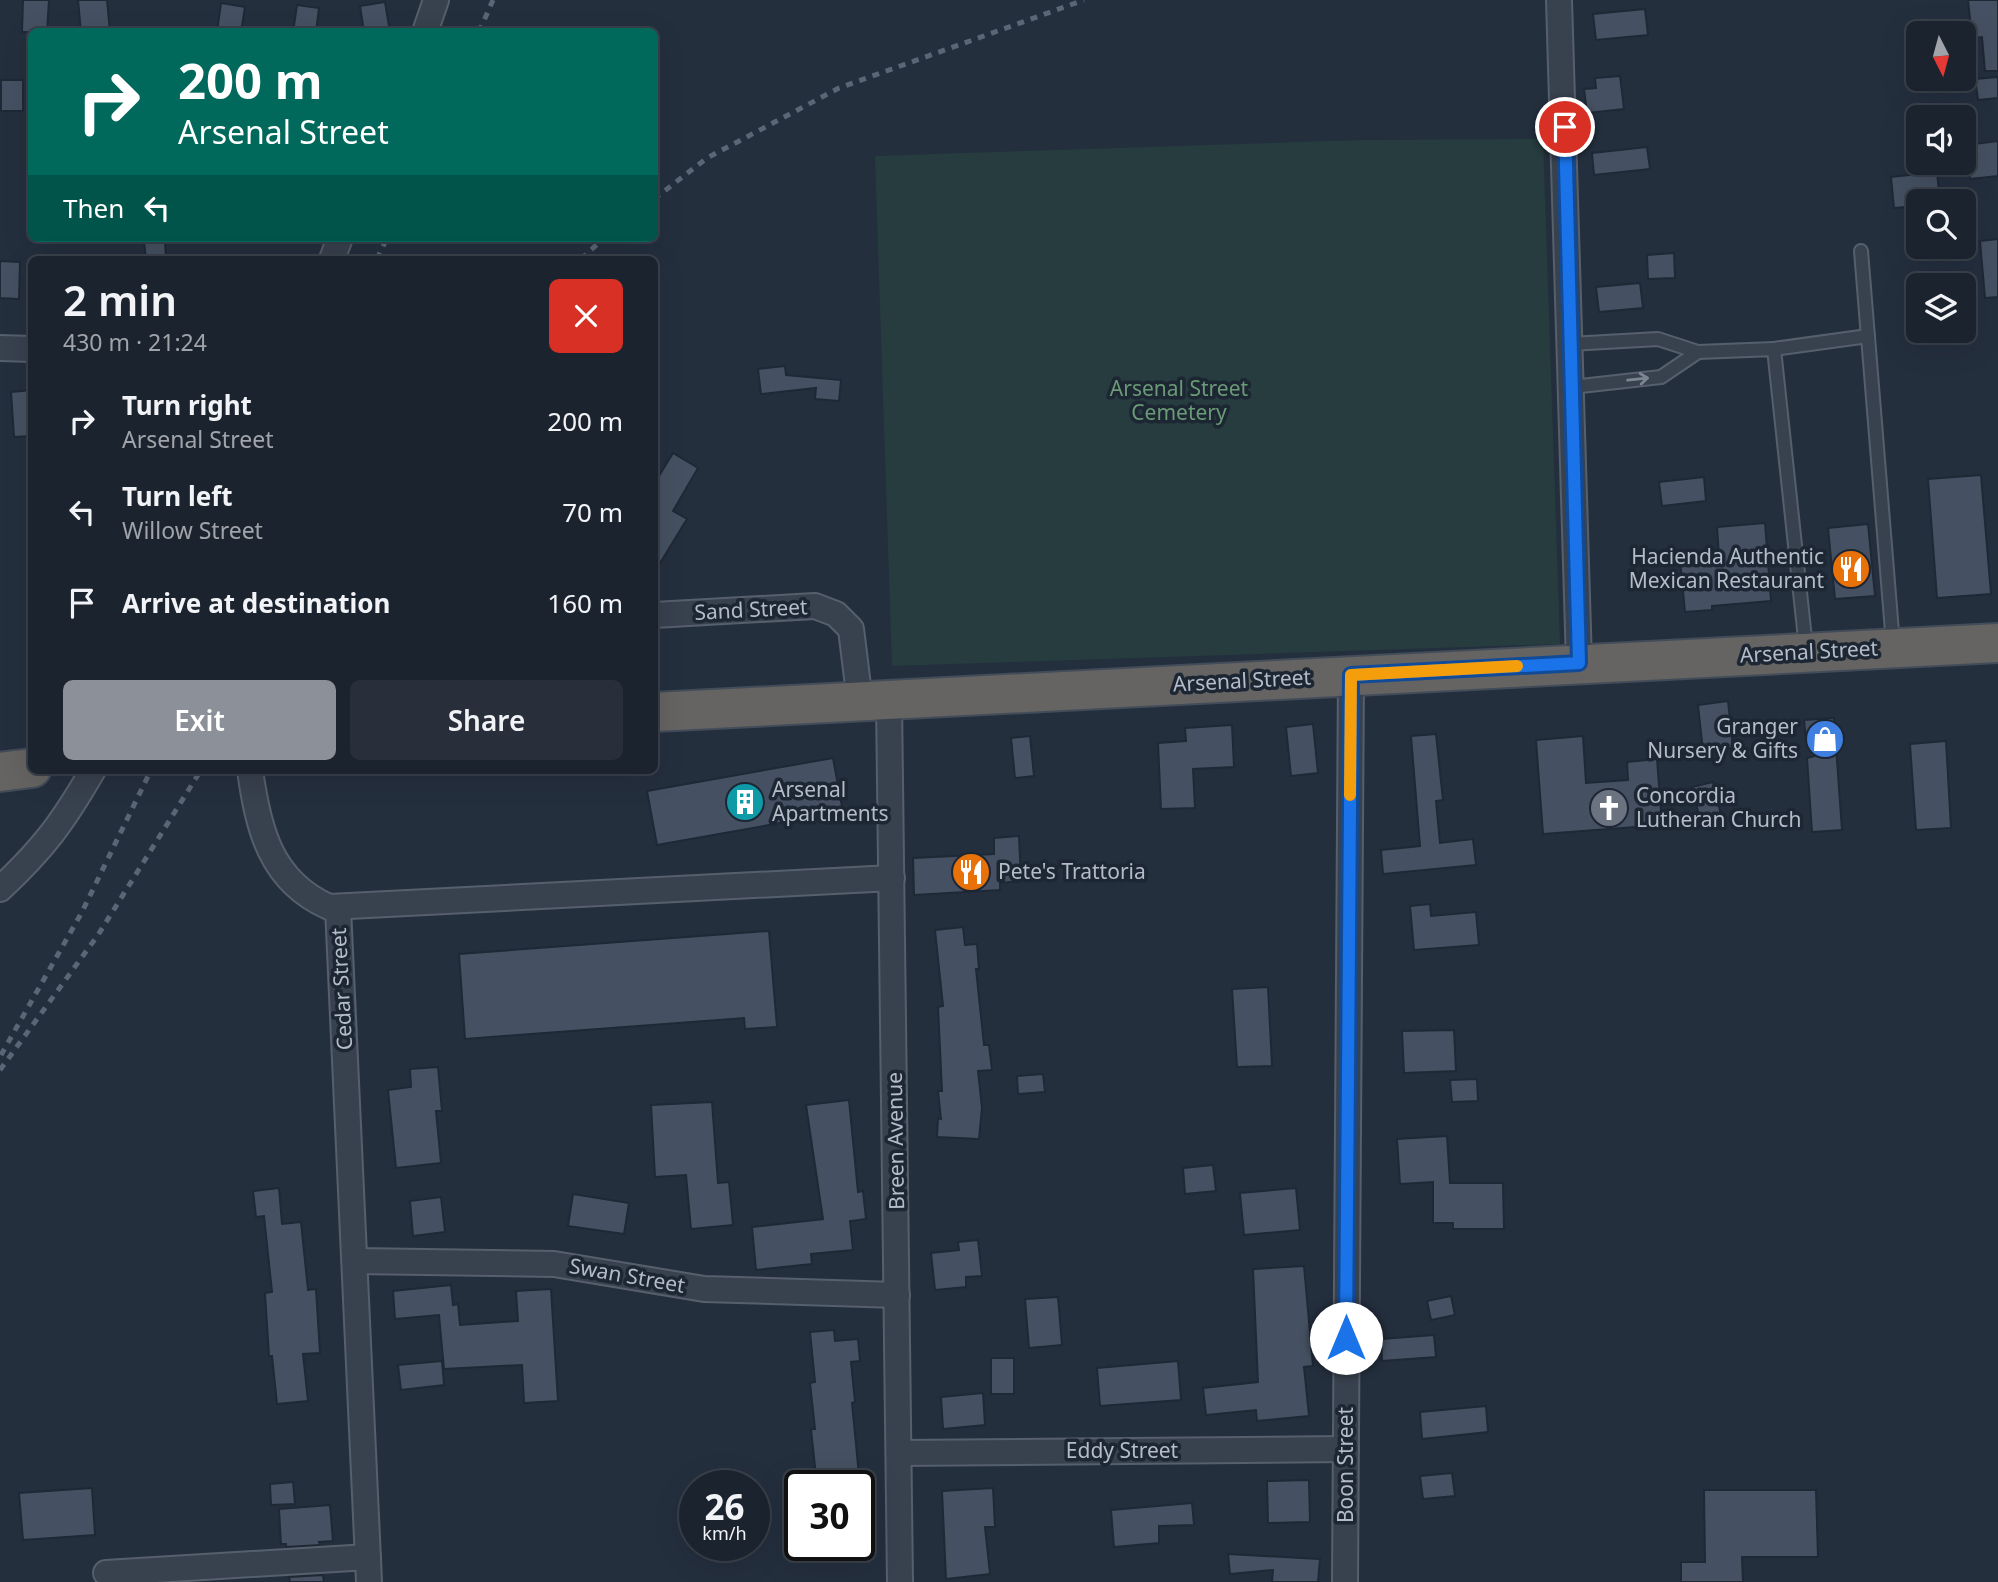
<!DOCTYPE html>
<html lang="en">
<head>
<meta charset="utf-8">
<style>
	:root { --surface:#1b232e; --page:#282f3a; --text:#f1f3f6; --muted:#a0a4aa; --line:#39404a; --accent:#8c9099 }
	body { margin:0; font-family:"Noto Sans",sans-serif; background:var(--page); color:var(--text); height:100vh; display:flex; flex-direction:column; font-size:26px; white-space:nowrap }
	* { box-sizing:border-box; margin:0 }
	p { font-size:23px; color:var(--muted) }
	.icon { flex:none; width:38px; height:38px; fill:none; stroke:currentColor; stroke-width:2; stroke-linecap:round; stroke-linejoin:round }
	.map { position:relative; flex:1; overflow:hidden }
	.drawer { position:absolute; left:28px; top:256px; width:630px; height:518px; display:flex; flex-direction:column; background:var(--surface); border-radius:10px; box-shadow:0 7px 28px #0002,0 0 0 2px var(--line) }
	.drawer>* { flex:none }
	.guide { position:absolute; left:28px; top:28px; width:630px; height:214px; border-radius:10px; box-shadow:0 7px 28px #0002,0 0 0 2px var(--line); background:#00695c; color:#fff; overflow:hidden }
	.needle { width:46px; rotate:174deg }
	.tools { position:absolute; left:1906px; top:21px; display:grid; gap:14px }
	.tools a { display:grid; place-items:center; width:70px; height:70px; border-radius:10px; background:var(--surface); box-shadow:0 7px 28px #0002,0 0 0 2px var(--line); font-size:35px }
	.speed { position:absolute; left:679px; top:1470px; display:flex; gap:14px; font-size:35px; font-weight:700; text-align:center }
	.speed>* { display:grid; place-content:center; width:91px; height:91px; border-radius:50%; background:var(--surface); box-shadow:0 7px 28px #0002,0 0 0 2px var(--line); line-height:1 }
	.speed small { font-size:18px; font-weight:400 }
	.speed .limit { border:4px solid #111; border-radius:10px; background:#fff; color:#111 }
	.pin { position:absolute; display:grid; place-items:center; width:60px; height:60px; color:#fff; margin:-30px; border:4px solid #fff; border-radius:50%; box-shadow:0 2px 7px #0007 }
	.me { position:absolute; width:77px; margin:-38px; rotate:0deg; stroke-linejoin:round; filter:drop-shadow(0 0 5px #0008) }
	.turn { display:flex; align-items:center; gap:24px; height:147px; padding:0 35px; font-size:32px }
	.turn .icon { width:91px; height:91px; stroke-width:2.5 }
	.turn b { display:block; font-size:49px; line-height:60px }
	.then { display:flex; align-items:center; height:66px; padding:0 35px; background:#0003; gap:14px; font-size:26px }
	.round { display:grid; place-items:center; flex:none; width:74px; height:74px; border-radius:10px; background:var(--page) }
	.head { display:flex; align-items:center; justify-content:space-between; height:119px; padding:0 35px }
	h1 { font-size:42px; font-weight:600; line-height:52px }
	.cta { display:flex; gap:14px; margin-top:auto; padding:14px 35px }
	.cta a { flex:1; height:80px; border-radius:10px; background:var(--accent); color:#fff; font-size:28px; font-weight:600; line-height:80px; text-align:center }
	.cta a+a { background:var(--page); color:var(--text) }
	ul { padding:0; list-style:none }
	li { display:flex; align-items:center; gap:21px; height:91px; padding:0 35px }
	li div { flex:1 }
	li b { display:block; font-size:26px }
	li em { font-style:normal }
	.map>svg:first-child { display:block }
	.green { fill:#263c3f }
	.building { fill:#455162; stroke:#1f2835; stroke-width:2 }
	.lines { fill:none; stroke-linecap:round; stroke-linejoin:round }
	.service-casing { stroke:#565f6c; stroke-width:16 }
	.minor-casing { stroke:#565f6c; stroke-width:28 }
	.trunk-casing { stroke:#434c59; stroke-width:42 }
	.service { stroke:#38414e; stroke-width:12 }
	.minor { stroke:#38414e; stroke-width:24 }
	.trunk { stroke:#656462; stroke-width:38 }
	.rail { stroke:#5a6575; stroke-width:5; stroke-dasharray:7 7; stroke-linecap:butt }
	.oneway { stroke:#7c8592 }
	.route-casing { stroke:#114b97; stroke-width:18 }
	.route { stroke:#1a73e8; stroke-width:12 }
	.slow { stroke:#f59e0b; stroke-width:12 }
	.labels { text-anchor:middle; stroke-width:7; stroke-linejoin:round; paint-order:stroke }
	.park-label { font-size:21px; fill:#6b9a76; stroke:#1d2633 }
	.poi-label { font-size:21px; fill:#b4bcc9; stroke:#1d2633; text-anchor:start }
	.street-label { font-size:21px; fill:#b4bcc9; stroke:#1d2633 }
</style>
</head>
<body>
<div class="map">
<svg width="1998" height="1582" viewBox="0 0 1998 1582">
	<rect width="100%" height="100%" fill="#242f3e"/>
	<polygon class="green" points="1543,139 1560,644 892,666 875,156 1362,140"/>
	<g class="building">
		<polygon points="23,0 49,0 47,32 22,32"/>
		<polygon points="78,0 107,0 110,32 81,32"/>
		<polygon points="1968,0 1998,0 1998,71 1985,71 1982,37 1972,38"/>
		<polygon points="385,2 390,32 364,32 360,6"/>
		<polygon points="221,3 245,7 241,32 217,32"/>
		<polygon points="297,5 319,8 316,32 293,32"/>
		<polygon points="1645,9 1648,35 1596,40 1593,14"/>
		<polygon points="1620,76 1624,109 1587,113 1584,89 1596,88 1595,78"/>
		<polygon points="1998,77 1998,98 1978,100 1975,79"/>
		<rect x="1" y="80" width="22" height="31"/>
		<polygon points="1998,141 1998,176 1970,179 1966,145"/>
		<polygon points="1647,147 1650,169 1594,175 1592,153"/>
		<polygon points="1937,172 1940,201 1918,201 1918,206 1894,208 1891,177"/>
		<polygon points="1998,239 1998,297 1985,298 1980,241"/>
		<polygon points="165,241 166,259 146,259 144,242"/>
		<polygon points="1674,253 1675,278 1648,279 1647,255"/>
		<polygon points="0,261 20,262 19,299 0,298"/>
		<polygon points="1640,283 1643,308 1599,312 1596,287"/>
		<polygon points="785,366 786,375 841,380 839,401 815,399 816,388 761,394 758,369"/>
		<polygon points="32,390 32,436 14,437 11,392"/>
		<polygon points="673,453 698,468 673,511 687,519 654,573 654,484"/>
		<polygon points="1981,475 1991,594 1937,598 1928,479"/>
		<polygon points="1704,477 1706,501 1662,506 1659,482"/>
		<polygon points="1765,523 1771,601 1712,606 1712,610 1685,612 1680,560 1719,556 1717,527"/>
		<polygon points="1868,524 1875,596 1835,599 1828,528"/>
		<polygon points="1728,701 1733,748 1703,751 1698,705"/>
		<polygon points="1834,718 1842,830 1812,832 1807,758 1815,756 1812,739 1806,740 1804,720"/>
		<polygon points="1313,724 1318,773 1291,776 1286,727"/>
		<polygon points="1232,725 1234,767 1193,769 1195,808 1161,809 1158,743 1186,741 1185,728"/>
		<polygon points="1436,734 1443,800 1436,801 1440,843 1473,839 1476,865 1383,874 1381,850 1420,846 1411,736"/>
		<polygon points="1030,736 1034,776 1015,778 1011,738"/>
		<polygon points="1583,736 1586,783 1628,780 1627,762 1657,759 1662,825 1543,834 1536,740"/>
		<polygon points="1946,741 1951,828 1916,830 1910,744"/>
		<polygon points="833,758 843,812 657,845 647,791"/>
		<polygon points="1713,782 1722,819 1701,824 1692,787"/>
		<polygon points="1019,836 1021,881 1000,883 1000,890 914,895 913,858 994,854 994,838"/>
		<polygon points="1430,904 1431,916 1476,912 1479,945 1414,950 1410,906"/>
		<polygon points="963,927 965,945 977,944 979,969 976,969 984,1045 989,1045 992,1070 978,1071 982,1108 979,1139 937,1137 938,1118 941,1119 938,1091 942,1091 938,1007 943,1006 935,930"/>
		<polygon points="769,931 777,1027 745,1029 744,1018 465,1039 459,954"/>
		<polygon points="1268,987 1272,1066 1237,1067 1232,989"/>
		<polygon points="1454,1030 1456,1071 1404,1073 1402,1031"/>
		<polygon points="438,1067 442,1111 436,1111 441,1163 396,1168 388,1090 411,1087 410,1069"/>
		<polygon points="1043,1074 1045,1092 1018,1094 1017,1076"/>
		<polygon points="1477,1079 1478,1101 1452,1102 1450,1080"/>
		<polygon points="849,1100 858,1192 863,1191 866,1219 850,1221 853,1250 811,1254 812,1264 756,1270 752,1227 823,1219 806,1105"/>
		<polygon points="712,1102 718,1183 729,1182 733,1225 691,1229 686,1175 655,1177 651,1105"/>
		<polygon points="1447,1136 1450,1183 1503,1183 1504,1229 1453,1229 1453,1223 1433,1223 1433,1182 1400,1184 1397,1139"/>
		<polygon points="1213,1165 1216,1191 1185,1194 1183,1168"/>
		<polygon points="279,1188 282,1224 301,1222 308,1290 316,1289 320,1353 303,1354 308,1401 277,1404 272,1356 269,1356 265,1293 272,1292 264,1216 256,1217 253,1191"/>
		<polygon points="1296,1188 1300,1230 1244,1235 1240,1193"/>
		<polygon points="573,1194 629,1203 624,1234 568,1226"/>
		<polygon points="441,1197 445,1232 413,1236 410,1201"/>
		<polygon points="978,1240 982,1276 966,1277 966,1287 935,1290 931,1253 959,1250 958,1242"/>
		<polygon points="1304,1266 1313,1366 1304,1367 1309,1416 1257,1421 1256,1410 1206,1415 1203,1388 1258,1382 1253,1269"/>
		<polygon points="451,1285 453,1305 458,1304 460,1325 518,1321 516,1291 551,1289 558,1401 524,1403 522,1365 444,1369 439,1315 395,1319 393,1291"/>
		<polygon points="1451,1296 1455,1315 1431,1320 1427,1301"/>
		<polygon points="1058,1297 1062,1345 1029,1348 1025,1299"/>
		<polygon points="834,1330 835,1341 858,1339 860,1361 851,1362 855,1402 852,1403 860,1486 817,1486 811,1429 815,1429 810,1383 815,1382 810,1332"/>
		<polygon points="1434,1335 1436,1357 1382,1361 1381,1339"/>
		<rect x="991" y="1358" width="23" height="36"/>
		<polygon points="442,1361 444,1385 401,1390 398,1365"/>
		<polygon points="1178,1361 1181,1400 1100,1406 1097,1368"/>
		<polygon points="983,1393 985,1425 943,1429 941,1397"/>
		<polygon points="1486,1406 1488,1432 1422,1439 1420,1412"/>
		<polygon points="1452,1473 1455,1496 1423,1499 1420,1476"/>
		<polygon points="1309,1480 1310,1522 1268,1523 1267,1481"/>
		<polygon points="293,1482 295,1504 271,1505 270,1484"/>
		<polygon points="92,1488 95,1535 23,1540 19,1493"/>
		<polygon points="993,1488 995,1527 985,1527 990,1574 946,1579 942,1491"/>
		<polygon points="1704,1490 1816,1490 1818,1557 1742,1557 1743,1582 1681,1582 1681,1562 1705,1562"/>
		<polygon points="1192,1503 1194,1525 1159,1526 1159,1543 1114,1547 1111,1510"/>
		<polygon points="330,1505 333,1541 319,1542 320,1545 286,1547 286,1544 281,1544 279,1509"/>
		<polygon points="1228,1554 1320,1559 1318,1582 1272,1582 1273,1570 1230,1574"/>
		<polygon points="323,1575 324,1582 290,1582 289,1577"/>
	</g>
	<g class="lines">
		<defs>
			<g id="service">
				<polyline points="1861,251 1893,644"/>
				<polyline points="1570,344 1658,339 1698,352 1774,349 1806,648"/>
				<polyline points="1774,349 1868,336"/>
				<polyline points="1572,387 1661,377 1698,352"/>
			</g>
			<g id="minor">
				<polyline points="1559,0 1579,663"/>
				<polyline points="425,32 436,0"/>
				<polyline points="332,259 340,238"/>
				<polyline points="0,348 32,349"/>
				<polyline points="654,615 815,606 836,614 851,629 860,702"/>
				<polyline points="889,701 900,1582"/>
				<path d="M250 770C258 828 270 881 329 907L892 878"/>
				<path d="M0 889C44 848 63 822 93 770"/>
				<polyline points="338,908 369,1582"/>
				<polyline points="356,1261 554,1264 704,1289 897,1295"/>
				<polyline points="899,1453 1346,1449"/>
				<polyline points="106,1573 368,1557"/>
				<polyline points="1345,1582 1351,675"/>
			</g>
			<g id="trunk">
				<polyline points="654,712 1998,643"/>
				<polyline points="0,772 32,768"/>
			</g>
		</defs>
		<use href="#service" class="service-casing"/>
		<use href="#minor" class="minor-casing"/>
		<use href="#trunk" class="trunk-casing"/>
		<use href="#service" class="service"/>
		<use href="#minor" class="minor"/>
		<use href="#trunk" class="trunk"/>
		<g class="rail">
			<polyline points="479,32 493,0"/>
			<polyline points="654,199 707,158 839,88 1084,0"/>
			<polyline points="377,259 387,238"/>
			<polyline points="581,259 604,238"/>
			<polyline points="1,1055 82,912 151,770"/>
			<polyline points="0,1070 98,935 201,770"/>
		</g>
	</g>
	<defs><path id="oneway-shaft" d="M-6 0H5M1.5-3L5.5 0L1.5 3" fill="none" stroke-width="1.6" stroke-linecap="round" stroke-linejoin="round" transform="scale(1.75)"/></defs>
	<use class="oneway" href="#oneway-shaft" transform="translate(1638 379) rotate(-6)"/>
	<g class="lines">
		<defs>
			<polyline id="route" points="1346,1338 1351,675 1579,663 1565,127"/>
		</defs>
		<use href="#route" class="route-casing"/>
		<use href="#route" class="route"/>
		<polyline class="slow" points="1350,795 1351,675 1517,666"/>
	</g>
	<defs>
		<symbol id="restaurant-disc" viewBox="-11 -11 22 22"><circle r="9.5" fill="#e8710a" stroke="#1d2633"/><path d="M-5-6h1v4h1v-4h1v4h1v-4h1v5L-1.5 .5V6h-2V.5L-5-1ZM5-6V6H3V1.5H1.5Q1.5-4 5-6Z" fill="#fff"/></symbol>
		<symbol id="shop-disc" viewBox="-11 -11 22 22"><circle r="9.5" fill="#3f7fe0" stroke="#1d2633"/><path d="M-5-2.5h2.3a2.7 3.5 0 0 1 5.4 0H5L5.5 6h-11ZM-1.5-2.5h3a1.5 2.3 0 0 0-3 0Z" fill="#fff"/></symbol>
		<symbol id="building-disc" viewBox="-11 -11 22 22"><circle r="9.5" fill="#0f9aa8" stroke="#1d2633"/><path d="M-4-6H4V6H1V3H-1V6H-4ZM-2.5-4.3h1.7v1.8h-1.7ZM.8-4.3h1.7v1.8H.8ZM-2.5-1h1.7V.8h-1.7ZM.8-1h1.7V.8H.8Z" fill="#fff"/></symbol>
		<symbol id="church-disc" viewBox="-11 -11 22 22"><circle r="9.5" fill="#6b7280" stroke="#1d2633"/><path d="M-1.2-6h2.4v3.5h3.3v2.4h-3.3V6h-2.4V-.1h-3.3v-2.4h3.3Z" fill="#fff"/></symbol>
	</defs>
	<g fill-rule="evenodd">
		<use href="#restaurant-disc" x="1829" y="547" width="44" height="44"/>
		<use href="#shop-disc" x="1803" y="717" width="44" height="44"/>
		<use href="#building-disc" x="723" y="780" width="44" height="44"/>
		<use href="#church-disc" x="1587" y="786" width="44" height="44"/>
		<use href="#restaurant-disc" x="949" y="850" width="44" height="44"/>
	</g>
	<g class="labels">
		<g class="park-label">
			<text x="1179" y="396">Arsenal Street<tspan x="1179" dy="24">Cemetery</tspan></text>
		</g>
		<g class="poi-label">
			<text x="1824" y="564" text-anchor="end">Hacienda Authentic<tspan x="1824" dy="24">Mexican Restaurant</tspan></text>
			<text x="1798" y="734" text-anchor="end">Granger<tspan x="1798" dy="24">Nursery &amp; Gifts</tspan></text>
			<text x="772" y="797">Arsenal<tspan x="772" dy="24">Apartments</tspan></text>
			<text x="1636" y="803">Concordia<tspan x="1636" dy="24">Lutheran Church</tspan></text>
			<text x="998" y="879">Pete's Trattoria</text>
		</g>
		<g class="street-label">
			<text transform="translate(751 610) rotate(-3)" y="7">Sand Street</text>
			<text transform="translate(1809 652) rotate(-3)" y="7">Arsenal Street</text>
			<text transform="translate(1242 681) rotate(-3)" y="7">Arsenal Street</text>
			<text transform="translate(342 989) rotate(-93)" y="7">Cedar Street</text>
			<text transform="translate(896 1141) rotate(-91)" y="7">Breen Avenue</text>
			<text transform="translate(627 1276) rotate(10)" y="7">Swan Street</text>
			<text x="1122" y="1458">Eddy Street</text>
			<text transform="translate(1346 1465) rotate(-90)" y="7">Boon Street</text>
		</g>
	</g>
</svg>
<div class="tools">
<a><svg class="needle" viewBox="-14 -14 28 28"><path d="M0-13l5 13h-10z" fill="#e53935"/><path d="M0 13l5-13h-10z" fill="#a0a4aa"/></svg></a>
<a><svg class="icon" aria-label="sound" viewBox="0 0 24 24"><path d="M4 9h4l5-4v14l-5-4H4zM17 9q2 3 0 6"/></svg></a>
<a><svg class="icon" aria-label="search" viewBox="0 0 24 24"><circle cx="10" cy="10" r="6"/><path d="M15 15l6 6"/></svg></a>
<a><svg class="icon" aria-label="layers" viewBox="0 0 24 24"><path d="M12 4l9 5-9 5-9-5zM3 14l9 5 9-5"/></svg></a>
</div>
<div class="speed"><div>26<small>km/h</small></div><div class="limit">30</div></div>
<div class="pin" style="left:1565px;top:127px;background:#d93025"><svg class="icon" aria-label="arrive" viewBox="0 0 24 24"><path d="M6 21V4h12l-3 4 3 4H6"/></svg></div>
<svg class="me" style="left:1346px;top:1338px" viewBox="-20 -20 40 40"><circle r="19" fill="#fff"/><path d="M0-13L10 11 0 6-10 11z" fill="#1a73e8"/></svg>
<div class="guide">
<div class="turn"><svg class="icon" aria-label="right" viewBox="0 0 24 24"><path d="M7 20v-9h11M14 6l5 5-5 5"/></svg><div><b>200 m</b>Arsenal Street</div></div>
<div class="then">Then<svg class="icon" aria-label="left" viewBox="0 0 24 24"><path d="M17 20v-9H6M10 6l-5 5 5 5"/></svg></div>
</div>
<section class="drawer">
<div class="head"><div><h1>2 min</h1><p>430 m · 21:24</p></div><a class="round" style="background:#d93025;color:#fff"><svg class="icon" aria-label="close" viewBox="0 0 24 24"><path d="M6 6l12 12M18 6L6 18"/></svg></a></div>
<ul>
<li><svg class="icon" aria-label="right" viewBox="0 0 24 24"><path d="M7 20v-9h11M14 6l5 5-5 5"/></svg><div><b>Turn right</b><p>Arsenal Street</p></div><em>200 m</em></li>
<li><svg class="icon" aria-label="left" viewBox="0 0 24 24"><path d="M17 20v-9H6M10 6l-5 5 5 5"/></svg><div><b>Turn left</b><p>Willow Street</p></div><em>70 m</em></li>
<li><svg class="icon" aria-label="arrive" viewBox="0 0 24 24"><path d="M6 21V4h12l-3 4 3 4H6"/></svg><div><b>Arrive at destination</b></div><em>160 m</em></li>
</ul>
<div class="cta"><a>Exit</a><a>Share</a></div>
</section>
</div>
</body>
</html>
